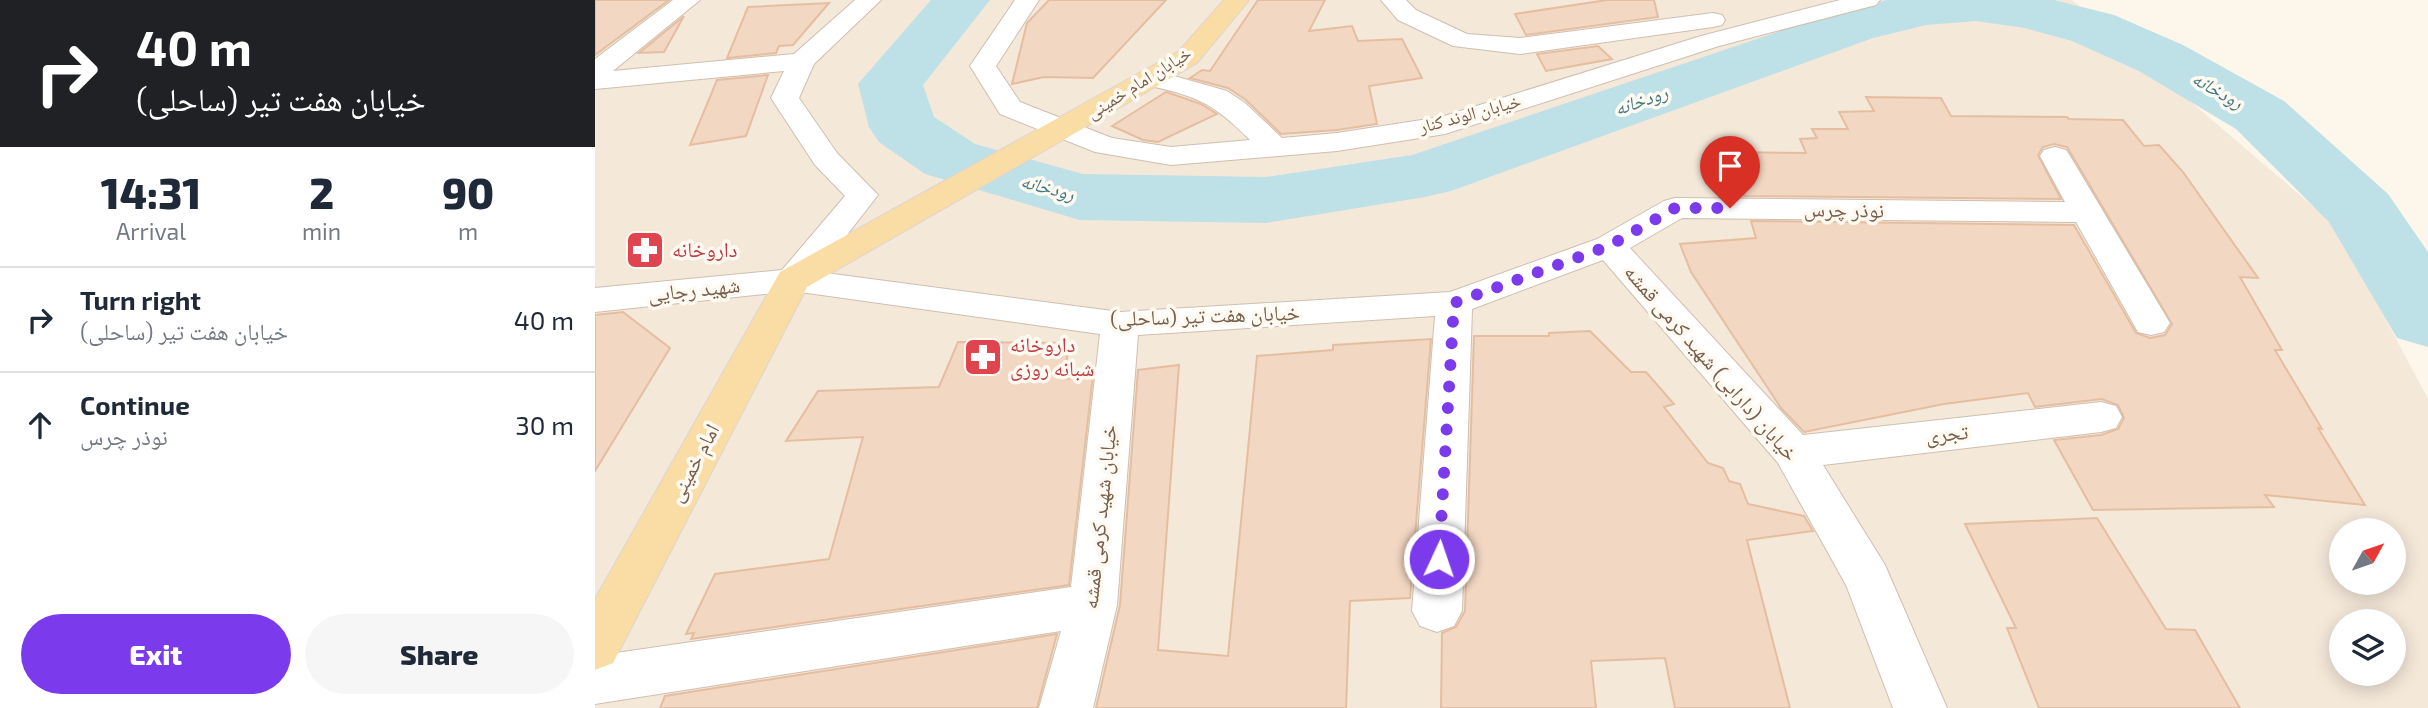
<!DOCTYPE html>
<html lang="en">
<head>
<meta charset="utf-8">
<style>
	:root { --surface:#fff; --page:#f6f6f7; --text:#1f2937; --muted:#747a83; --line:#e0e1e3; --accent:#7c3aed }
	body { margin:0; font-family:"Exo 2","Noto Naskh Arabic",sans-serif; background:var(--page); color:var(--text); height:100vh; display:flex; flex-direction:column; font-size:26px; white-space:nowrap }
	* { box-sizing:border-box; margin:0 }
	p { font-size:23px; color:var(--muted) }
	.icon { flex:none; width:38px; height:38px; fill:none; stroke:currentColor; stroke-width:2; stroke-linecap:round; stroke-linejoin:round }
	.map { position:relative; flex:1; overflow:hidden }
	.side { display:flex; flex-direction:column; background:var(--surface); width:595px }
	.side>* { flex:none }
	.hud { background:#202124; color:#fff; overflow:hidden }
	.needle { width:46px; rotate:50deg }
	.tools { position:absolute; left:1734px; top:518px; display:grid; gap:14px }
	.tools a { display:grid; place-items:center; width:77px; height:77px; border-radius:50%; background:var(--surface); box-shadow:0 4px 18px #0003; font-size:35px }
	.pin { position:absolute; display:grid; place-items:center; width:60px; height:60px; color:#fff; margin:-72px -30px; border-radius:50% 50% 50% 0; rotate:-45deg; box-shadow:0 0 7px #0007 }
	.pin .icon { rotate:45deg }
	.me { position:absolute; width:77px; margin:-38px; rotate:3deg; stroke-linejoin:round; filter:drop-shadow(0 0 5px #0008) }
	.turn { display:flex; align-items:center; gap:24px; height:147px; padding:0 21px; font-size:32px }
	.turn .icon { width:91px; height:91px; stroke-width:2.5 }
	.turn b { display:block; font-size:49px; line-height:60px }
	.eta { display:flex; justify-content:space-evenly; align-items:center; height:119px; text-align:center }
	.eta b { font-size:42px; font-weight:800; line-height:49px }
	.button { display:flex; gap:14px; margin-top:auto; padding:14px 21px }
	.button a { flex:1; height:80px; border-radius:42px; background:var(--accent); color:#fff; font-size:28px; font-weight:800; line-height:80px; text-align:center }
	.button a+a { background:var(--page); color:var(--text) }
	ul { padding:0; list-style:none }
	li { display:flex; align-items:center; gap:21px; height:105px; padding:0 21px; border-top:2px solid var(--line) }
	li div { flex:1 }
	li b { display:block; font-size:26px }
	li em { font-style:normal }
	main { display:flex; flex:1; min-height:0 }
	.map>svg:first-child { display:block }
	.residential { fill:#f4e8d9; fill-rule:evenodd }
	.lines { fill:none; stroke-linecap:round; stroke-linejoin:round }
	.river { fill:#bee0e7; fill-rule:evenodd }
	.building { fill:#f2d7c2; stroke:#e5bea2; stroke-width:2 }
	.minor-casing { stroke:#cfbfaf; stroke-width:2 }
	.major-casing { stroke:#dcd5d1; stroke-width:2 }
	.minor { fill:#fff; fill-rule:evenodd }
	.major { fill:#fadda4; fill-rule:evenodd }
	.route { stroke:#7c3aed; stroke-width:12; stroke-dasharray:0 21.6 }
	.labels { text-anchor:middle; stroke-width:7; stroke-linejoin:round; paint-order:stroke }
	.far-street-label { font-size:18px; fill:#785e4d; stroke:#fffaf1 }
	.far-water-label { font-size:19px; font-style:italic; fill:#437784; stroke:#fffaf1 }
	.street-label { font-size:21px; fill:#785e4d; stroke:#fffaf1 }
	.health-label { font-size:21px; fill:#be3a42; stroke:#fffaf1; text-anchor:start }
</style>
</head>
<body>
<main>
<section class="side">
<div class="hud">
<div class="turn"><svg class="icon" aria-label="right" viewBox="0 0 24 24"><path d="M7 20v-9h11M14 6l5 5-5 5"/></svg><div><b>40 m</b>خیابان هفت تیر (ساحلی)</div></div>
</div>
<div class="eta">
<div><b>14:31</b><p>Arrival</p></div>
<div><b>2</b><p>min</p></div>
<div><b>90</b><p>m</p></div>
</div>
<ul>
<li><svg class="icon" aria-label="right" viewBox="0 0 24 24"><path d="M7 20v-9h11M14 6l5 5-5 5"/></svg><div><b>Turn right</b><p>خیابان هفت تیر (ساحلی)</p></div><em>40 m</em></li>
<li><svg class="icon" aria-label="ahead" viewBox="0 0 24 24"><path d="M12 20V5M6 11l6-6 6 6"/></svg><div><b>Continue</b><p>نوذر چرس</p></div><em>30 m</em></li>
</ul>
<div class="button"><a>Exit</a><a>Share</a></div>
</section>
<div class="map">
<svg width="1833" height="708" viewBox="0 0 1833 708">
	<rect width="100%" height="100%" fill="#fdf6ea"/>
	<path class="residential" d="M0 0H1477L1741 226 1833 399V708H0ZM1746 530H1799V583H1746ZM1746 621H1799V674H1746Z"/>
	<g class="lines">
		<polygon class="river" points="336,0 395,0 328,85 339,117 380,144 488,174 671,177 817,155 1236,14 1292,0 1459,0 1519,15 1588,45 1689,101 1793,194 1833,252 1833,347 1802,338 1734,222 1641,129 1544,71 1477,41 1430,28 1381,21 1331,25 1278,38 856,191 830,197 671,223 485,220 330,174 284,142 274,127 263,84"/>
	</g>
	<g class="building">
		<polygon points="0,0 74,0 0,55"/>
		<polygon points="454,0 571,0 498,78 449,77 417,84 432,23"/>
		<polygon points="663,0 730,0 714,31 757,26 763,41 807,39 827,78 774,86 782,124 742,130 686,134 651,100 633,88 595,78 607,70 615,71"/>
		<polygon points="1012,0 1059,0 1063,17 931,35 920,14"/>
		<polygon points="234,3 198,45 184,46 181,53 132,58 153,7"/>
		<polygon points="89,16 69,52 44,53"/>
		<polygon points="1003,46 1017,59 951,71 942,54"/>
		<polygon points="173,75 151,136 95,145 122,80"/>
		<polygon points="571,92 606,104 622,114 563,142 548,140 517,126"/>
		<polygon points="1271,97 1346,98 1356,116 1472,117 1474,119 1528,120 1549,146 1564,145 1588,172 1663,278 1645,277 1687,350 1680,350 1727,429 1723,428 1770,505 1670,495 1679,507 1498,510 1459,440 1506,435 1523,429 1529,418 1523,405 1507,399 1440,407 1433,393 1349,404 1209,432 1186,408 1096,272 1085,244 1161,238 1156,221 1479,225 1541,333 1555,338 1570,335 1577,324 1472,147 1459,144 1448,147 1443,155 1466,199 1149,196 1136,152 1211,153 1205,139 1222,138 1217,129 1253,129 1244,112 1279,111"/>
		<polygon points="28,312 75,348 0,471 0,315"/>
		<polygon points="995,331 1036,372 1051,372 1079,404 1069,407 1113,463 1128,468 1134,481 1145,484 1153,504 1209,516 1218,531 1152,540 1195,708 1080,708 1070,658 996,661 1001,708 846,708 847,633 861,627 870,611 879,336 954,336 954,333"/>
		<polygon points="836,339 815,598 755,601 751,708 501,708 525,605 543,370 584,365 563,650 633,656 662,356 738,350 738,345"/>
		<polygon points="363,342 474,343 469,379 498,375 474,585 96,639 99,633 91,634 120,574 234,559 268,437 191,441 223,391 344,387"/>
		<polygon points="1502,518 1571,629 1600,630 1645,708 1444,708 1412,628 1421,628 1370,524"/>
		<polygon points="462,634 442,708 65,708 70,696"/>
	</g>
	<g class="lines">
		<defs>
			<g id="minor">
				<polygon points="78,0 105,0 18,71 199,54 260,0 286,0 219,64 204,98 242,153 283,195 223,272 525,312 855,292 1002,239 1069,201 1080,198 1470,202 1445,156 1449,150 1460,147 1471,150 1475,156 1575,323 1569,332 1556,335 1543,332 1481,222 1087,218 1035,248 1208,435 1506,402 1521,406 1527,417 1521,428 1506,432 1228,465 1290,565 1352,708 1298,708 1251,585 1183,463 1008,260 877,309 867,611 859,626 842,632 825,626 817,611 840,316 543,335 522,605 498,708 444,708 466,631 0,704 0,656 476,587 505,334 198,291 0,312 0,288 187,270 250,196 220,165 176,98 189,71 0,89 0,59"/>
				<path d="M420 0H444L401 66 425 102 517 138 576 147 655 140C615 100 602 97 548 84L544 78 548 72 558 70 632 91 650 103 687 138 742 133 846 117 1106 36 1245 0H1285L1281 5 1124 46 850 134 742 151 576 165 500 152 405 114 375 66Z"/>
				<polygon points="786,0 811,0 821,10 872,34 925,38 1118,13 1127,15 1130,20 1127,25 1118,27 925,54 858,46 803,20"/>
			</g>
			<polygon id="major" points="629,0 654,0 602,63 212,287 18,663 0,670 0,599 185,272 584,51"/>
		</defs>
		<use href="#minor" class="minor-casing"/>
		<use href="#major" class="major-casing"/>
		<use href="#minor" class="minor"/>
		<use href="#major" class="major"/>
	</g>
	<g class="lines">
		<polyline class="route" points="844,559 859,303 1014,246 1080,208 1135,208"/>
	</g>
	<defs>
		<symbol id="pharmacy-square" viewBox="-11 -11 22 22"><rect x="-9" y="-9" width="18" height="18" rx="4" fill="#e0444e" stroke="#fffaf1"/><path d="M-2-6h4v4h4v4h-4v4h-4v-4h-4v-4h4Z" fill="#fff"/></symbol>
	</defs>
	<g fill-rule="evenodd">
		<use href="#pharmacy-square" x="28" y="228" width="44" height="44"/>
		<use href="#pharmacy-square" x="366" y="335" width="44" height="44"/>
	</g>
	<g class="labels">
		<g class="far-street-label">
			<text transform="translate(544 83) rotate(-32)" y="6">خیابان امام خمینی</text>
			<text transform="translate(875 114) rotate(-15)" y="6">خیابان الوند کنار</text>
		</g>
		<g class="far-water-label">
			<text transform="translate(1623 90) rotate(30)" y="7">رودخانه</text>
			<text transform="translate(1046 100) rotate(-19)" y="7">رودخانه</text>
			<text transform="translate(453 187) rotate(15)" y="7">رودخانه</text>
		</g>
		<g class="street-label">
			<text transform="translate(1249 210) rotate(1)" y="7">نوذر چرس</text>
			<text transform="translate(99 290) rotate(-6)" y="7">شهید رجایی</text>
			<text transform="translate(610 316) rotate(-2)" y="7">خیابان هفت تیر (ساحلی)</text>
			<text transform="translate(1116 363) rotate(49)" y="7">خیابان (دارابی) شهید کرمی قمشه</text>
			<text transform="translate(1352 434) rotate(-6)" y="7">تجری</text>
			<text transform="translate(99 463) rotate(-62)" y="7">امام خمینی</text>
			<text transform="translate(505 517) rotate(-84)" y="7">خیابان شهید کرمی قمشه</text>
		</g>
		<g class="health-label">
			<text x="77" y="257">داروخانه</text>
			<text x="415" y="352">داروخانه<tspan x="415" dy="24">شبانه روزی</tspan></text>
		</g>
	</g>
</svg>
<div class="tools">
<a><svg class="needle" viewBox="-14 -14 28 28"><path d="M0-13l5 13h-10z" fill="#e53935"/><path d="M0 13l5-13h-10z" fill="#747a83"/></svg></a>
<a><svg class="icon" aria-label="layers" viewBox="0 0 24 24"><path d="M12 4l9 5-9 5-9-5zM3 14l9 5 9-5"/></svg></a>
</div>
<div class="pin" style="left:1135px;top:208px;background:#d93025"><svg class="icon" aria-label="arrive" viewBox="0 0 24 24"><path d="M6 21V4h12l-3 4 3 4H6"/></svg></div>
<svg class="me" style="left:844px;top:559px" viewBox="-20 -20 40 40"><circle r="17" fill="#7c3aed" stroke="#fff" stroke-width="3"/><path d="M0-11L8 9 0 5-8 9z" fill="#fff"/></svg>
</div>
</main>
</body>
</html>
